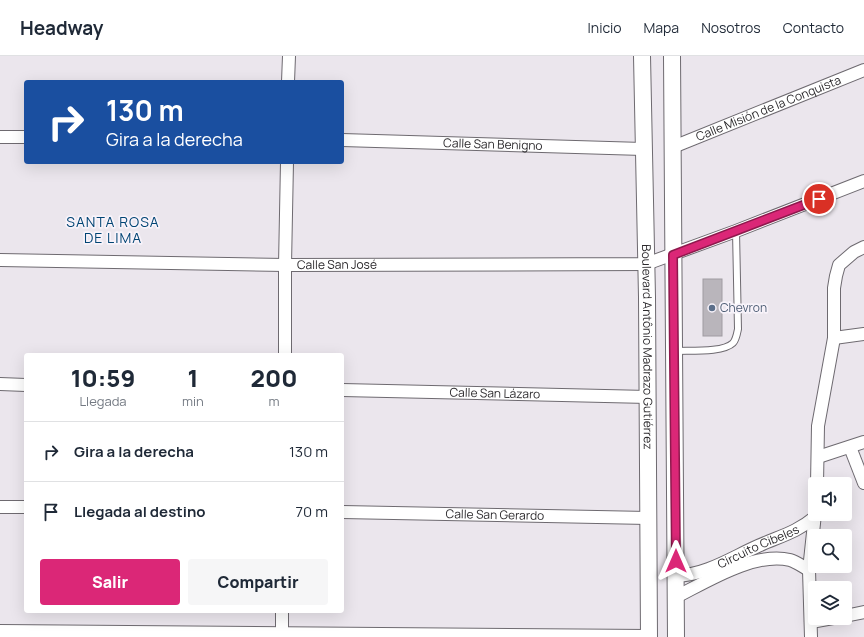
<!DOCTYPE html>
<html lang="es">
<head>
<meta charset="utf-8">
<style>
	:root { --surface:#fff; --page:#f6f6f7; --text:#1f2937; --muted:#747a83; --line:#e0e1e3; --accent:#db2777 }
	body { margin:0; font-family:Manrope,sans-serif; background:var(--page); color:var(--text); height:100vh; display:flex; flex-direction:column; font-size:15px; white-space:nowrap }
	* { box-sizing:border-box; margin:0 }
	p { font-size:13px; color:var(--muted) }
	.icon { flex:none; width:22px; height:22px; fill:none; stroke:currentColor; stroke-width:2; stroke-linecap:round; stroke-linejoin:round }
	.map { position:relative; flex:1; overflow:hidden }
	.panel { position:absolute; left:24px; top:297px; width:320px; height:260px; display:flex; flex-direction:column; background:var(--surface); border-radius:4px; box-shadow:0 4px 16px #0002 }
	.panel>* { flex:none }
	.hud { position:absolute; left:24px; top:24px; width:320px; height:84px; border-radius:4px; box-shadow:0 4px 16px #0002; background:#1a4fa0; color:#fff; overflow:hidden }
	.buttons { position:absolute; left:808px; top:421px; display:grid; gap:8px }
	.buttons a { display:grid; place-items:center; width:44px; height:44px; border-radius:4px; background:var(--surface); box-shadow:0 4px 16px #0002; font-size:20px }
	.pin { position:absolute; display:grid; place-items:center; width:34px; height:34px; color:#fff; margin:-17px; border:2px solid #fff; border-radius:50%; box-shadow:0 1px 4px #0007 }
	.me { position:absolute; width:44px; margin:-22px; rotate:0deg; stroke-linejoin:round; filter:drop-shadow(0 0 3px #0008) }
	.turn { display:flex; align-items:center; gap:14px; height:84px; padding:0 16px; font-size:18px }
	.turn .icon { width:52px; height:52px; stroke-width:2.5 }
	.turn b { display:block; font-size:28px; line-height:34px }
	.eta { display:flex; justify-content:space-evenly; align-items:center; height:68px; text-align:center }
	.eta b { font-size:24px; font-weight:800; line-height:28px }
	.button { display:flex; gap:8px; margin-top:auto; padding:8px 16px }
	.button a { flex:1; height:46px; border-radius:4px; background:var(--accent); color:#fff; font-size:16px; font-weight:800; line-height:46px; text-align:center }
	.button a+a { background:var(--page); color:var(--text) }
	ul { padding:0; list-style:none }
	li { display:flex; align-items:center; gap:12px; height:60px; padding:0 16px; border-top:1px solid var(--line) }
	li div { flex:1 }
	li b { display:block; font-size:15px }
	li em { font-style:normal }
	header { display:flex; align-items:center; gap:24px; box-sizing:border-box; height:56px; padding:0 20px; background:var(--surface); border-bottom:1px solid var(--line) }
	header strong { font-size:19px }
	nav { display:flex; gap:22px; margin-inline-start:auto; font-size:14px }
	.map>svg:first-child { display:block }
	.building { fill:#b9b5bb; stroke:#a09ba2 }
	.lines { fill:none; stroke-linecap:round; stroke-linejoin:round }
	.service-casing { stroke:#6e6a70; stroke-width:8 }
	.minor-casing { stroke:#6e6a70; stroke-width:14 }
	.tertiary-casing { stroke:#6e6a70; stroke-width:18 }
	.service { stroke:#fff; stroke-width:6 }
	.minor { stroke:#fff; stroke-width:12 }
	.tertiary { stroke:#fff; stroke-width:16 }
	.route-casing { stroke:#8e194d; stroke-width:10 }
	.route { stroke:#db2777; stroke-width:7 }
	.service-dot { fill:#5c6f8a; stroke:#f8f3fa; stroke-width:1.5 }
	.labels { text-anchor:middle; stroke-width:3.5; stroke-linejoin:round; paint-order:stroke }
	.street-label { font-size:12px; fill:#2c2a2d; stroke:#f8f3fa }
	.service-label { font-size:12px; fill:#4e5e75; stroke:#f8f3fa; text-anchor:start }
	.quarter-label { font-size:14px; letter-spacing:1px; fill:#004473; stroke:#f8f3fa }
</style>
</head>
<body>
<header>
<strong>Headway</strong>
<nav><a>Inicio</a><a>Mapa</a><a>Nosotros</a><a>Contacto</a></nav>
</header>
<div class="map">
<svg width="864" height="581" viewBox="0 0 864 581">
	<rect width="100%" height="100%" fill="#ebe6ed"/>
	<rect class="building" x="703" y="223" width="19" height="57"/>
	<g class="lines">
		<defs>
			<path id="service" d="M674 295C688 294 723 297 733 287 736 284 737 278 738 273L736 175"/>
			<g id="minor">
				<polyline points="288,26 289,0"/>
				<polyline points="0,81 26,81"/>
				<path id="s1" d="M342 84 643 93"/>
				<path id="s2" d="M673 91 864 14"/>
				<path id="s3" d="M0 204 285 209 646 208 736 175 864 125"/>
				<polyline points="834,282 864,278"/>
				<polyline points="285,299 285,209 287,106"/>
				<polyline points="0,328 26,329"/>
				<path id="s4" d="M342 334 648 341"/>
				<polyline points="850,391 864,427"/>
				<polyline points="818,401 864,386"/>
				<polyline points="817,428 818,370 834,282 834,232 836,220 839,209 854,196 864,191"/>
				<polyline points="0,451 26,451"/>
				<path id="s5" d="M342 456 648 462"/>
				<path id="s6" d="M676 520C706 519 731 502 758 490 780 480 796 477 815 461"/>
				<path d="M676 541C706 526 755 495 790 504 797 506 803 511 809 514"/>
				<polyline points="845,560 864,556"/>
				<polyline points="811,566 833,562"/>
				<polyline points="0,575 649,580"/>
				<polyline points="282,581 282,555"/>
				<polyline points="811,581 809,514 815,458"/>
			</g>
			<g id="tertiary">
				<path id="s7" d="M642 0 647 241 649 581"/>
				<polyline points="672,0 676,581"/>
			</g>
		</defs>
		<use href="#service" class="service-casing"/>
		<use href="#minor" class="minor-casing"/>
		<use href="#tertiary" class="tertiary-casing"/>
		<use href="#service" class="service"/>
		<use href="#minor" class="minor"/>
		<use href="#tertiary" class="tertiary"/>
	</g>
	<g class="lines">
		<defs>
			<polyline id="route" points="676,505 673,199 819,143"/>
		</defs>
		<use href="#route" class="route-casing"/>
		<use href="#route" class="route"/>
	</g>
	<circle class="service-dot" cx="712" cy="252" r="4"/>
	<g class="labels">
		<g class="street-label">
			<text dy="4" stroke="none"><textPath href="#s2" startOffset="103">Calle Misión de la Conquista</textPath></text>
			<text dy="4" stroke="none"><textPath href="#s1" startOffset="151">Calle San Benigno</textPath></text>
			<text dy="4" stroke="none"><textPath href="#s3" startOffset="337">Calle San José</textPath></text>
			<text dy="4" stroke="none"><textPath href="#s7" startOffset="291">Boulevard Antônio Madrazo Gutiérrez</textPath></text>
			<text dy="4" stroke="none"><textPath href="#s4" startOffset="153">Calle San Lázaro</textPath></text>
			<text dy="4" stroke="none"><textPath href="#s5" startOffset="153">Calle San Gerardo</textPath></text>
			<text dy="4" stroke="none"><textPath href="#s6" startOffset="88">Circuito Cibeles</textPath></text>
		</g>
		<g class="service-label">
			<text x="720" y="256">Chevron</text>
		</g>
		<g class="quarter-label">
			<text x="113" y="171">SANTA ROSA<tspan x="113" dy="16">DE LIMA</tspan></text>
		</g>
	</g>
</svg>
<div class="buttons">
<a><svg class="icon" aria-label="sound" viewBox="0 0 24 24"><path d="M4 9h4l5-4v14l-5-4H4zM17 9q2 3 0 6"/></svg></a>
<a><svg class="icon" aria-label="search" viewBox="0 0 24 24"><circle cx="10" cy="10" r="6"/><path d="M15 15l6 6"/></svg></a>
<a><svg class="icon" aria-label="layers" viewBox="0 0 24 24"><path d="M12 4l9 5-9 5-9-5zM3 14l9 5 9-5"/></svg></a>
</div>
<div class="pin" style="left:819px;top:143px;background:#d93025"><svg class="icon" aria-label="arrive" viewBox="0 0 24 24"><path d="M6 21V4h12l-3 4 3 4H6"/></svg></div>
<svg class="me" style="left:676px;top:505px" viewBox="-20 -20 40 40"><path d="M0-17L14 15 0 8-14 15z" fill="#db2777" stroke="#fff" stroke-width="4"/></svg>
<div class="hud">
<div class="turn"><svg class="icon" aria-label="right" viewBox="0 0 24 24"><path d="M7 20v-9h11M14 6l5 5-5 5"/></svg><div><b>130 m</b>Gira a la derecha</div></div>
</div>
<section class="panel">
<div class="eta">
<div><b>10:59</b><p>Llegada</p></div>
<div><b>1</b><p>min</p></div>
<div><b>200</b><p>m</p></div>
</div>
<ul>
<li><svg class="icon" aria-label="right" viewBox="0 0 24 24"><path d="M7 20v-9h11M14 6l5 5-5 5"/></svg><div><b>Gira a la derecha</b></div><em>130 m</em></li>
<li><svg class="icon" aria-label="arrive" viewBox="0 0 24 24"><path d="M6 21V4h12l-3 4 3 4H6"/></svg><div><b>Llegada al destino</b></div><em>70 m</em></li>
</ul>
<div class="button"><a>Salir</a><a>Compartir</a></div>
</section>
</div>
</body>
</html>
